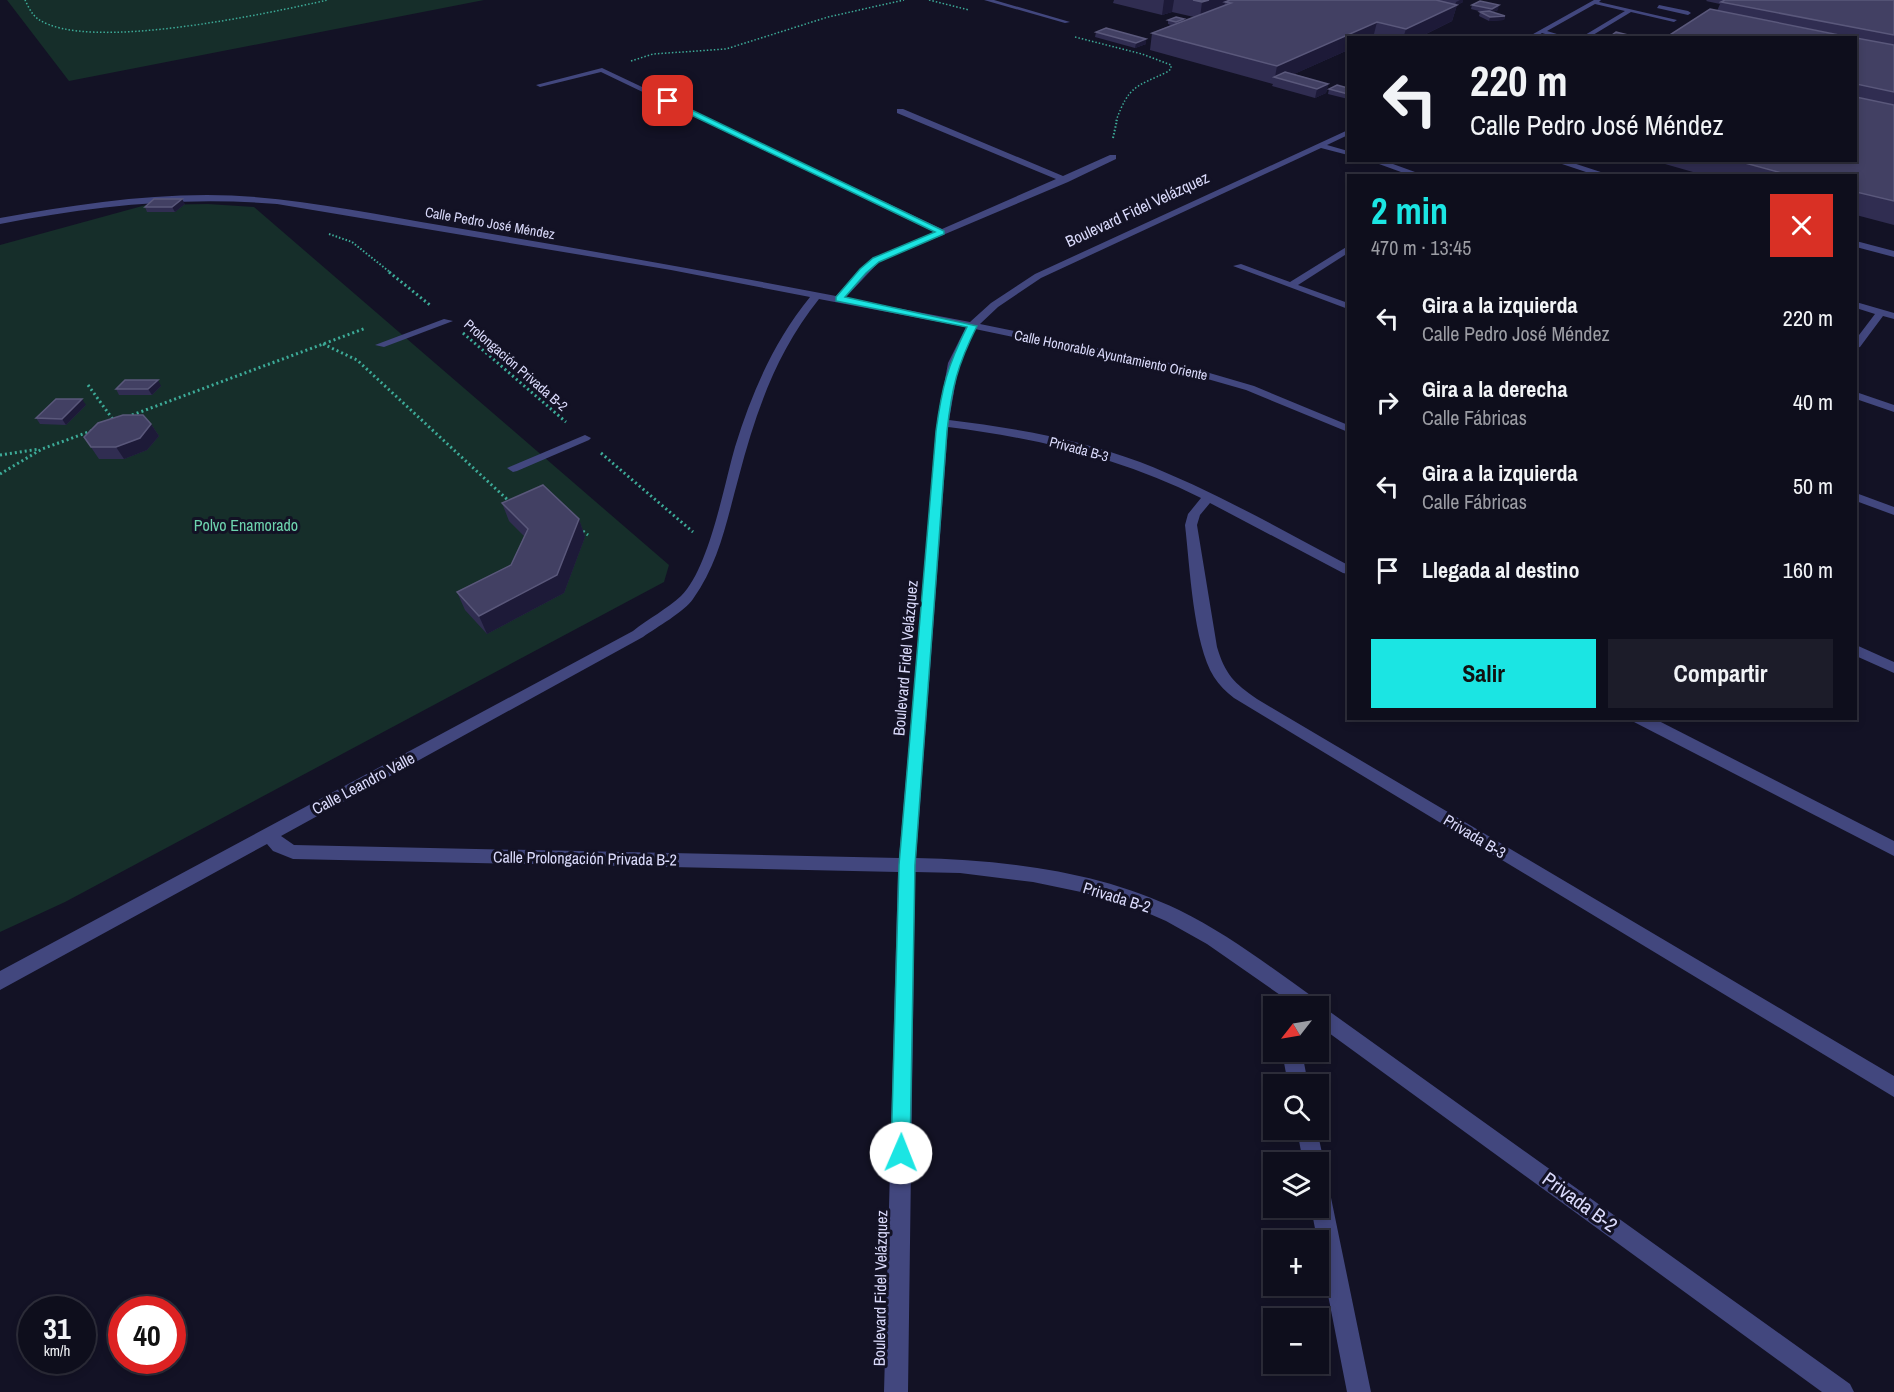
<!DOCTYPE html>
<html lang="es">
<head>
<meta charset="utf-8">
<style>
	:root { --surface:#0e0e1c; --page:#1c1c29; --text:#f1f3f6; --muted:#9b9ca3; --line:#2e2e3b; --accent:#1be5e3 }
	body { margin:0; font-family:"Archivo Narrow",sans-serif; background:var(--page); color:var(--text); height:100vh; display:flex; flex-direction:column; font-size:22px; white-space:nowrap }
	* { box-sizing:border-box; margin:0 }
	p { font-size:20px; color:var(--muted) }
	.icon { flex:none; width:33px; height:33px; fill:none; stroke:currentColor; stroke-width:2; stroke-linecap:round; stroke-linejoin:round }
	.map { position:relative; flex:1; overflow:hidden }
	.details { position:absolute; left:1347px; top:174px; width:510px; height:546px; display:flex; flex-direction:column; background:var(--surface); border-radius:0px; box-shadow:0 3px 9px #0003,0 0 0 2px var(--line) }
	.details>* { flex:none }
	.guide { position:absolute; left:1347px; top:36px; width:510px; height:126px; border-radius:0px; box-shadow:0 3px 9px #0003,0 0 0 2px var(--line); background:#0e0e1c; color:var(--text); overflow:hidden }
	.needle { width:39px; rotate:239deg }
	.controls { position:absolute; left:1263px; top:996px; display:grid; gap:12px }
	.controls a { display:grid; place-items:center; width:66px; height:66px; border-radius:0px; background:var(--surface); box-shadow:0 3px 9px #0003,0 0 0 2px var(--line); font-size:30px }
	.speed { position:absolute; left:18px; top:1296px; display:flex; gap:12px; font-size:30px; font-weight:700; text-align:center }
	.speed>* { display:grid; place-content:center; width:78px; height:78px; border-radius:50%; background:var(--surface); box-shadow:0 3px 9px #0003,0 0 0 2px var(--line); line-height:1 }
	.speed small { font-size:15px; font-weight:400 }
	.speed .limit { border:9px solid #d22; background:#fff; color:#111 }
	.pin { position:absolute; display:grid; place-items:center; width:51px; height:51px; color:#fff; margin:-26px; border-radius:12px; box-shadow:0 3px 9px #0006 }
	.me { position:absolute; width:66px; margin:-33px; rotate:1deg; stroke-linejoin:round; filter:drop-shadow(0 0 4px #0008) }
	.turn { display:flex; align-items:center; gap:21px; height:126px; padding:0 24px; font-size:27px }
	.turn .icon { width:78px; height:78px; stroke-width:2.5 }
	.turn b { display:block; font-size:42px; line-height:51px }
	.round { display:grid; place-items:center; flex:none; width:63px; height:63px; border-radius:0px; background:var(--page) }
	.head { display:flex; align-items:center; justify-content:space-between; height:102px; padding:0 24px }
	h1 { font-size:36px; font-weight:800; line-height:45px; color:var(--accent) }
	.cta { display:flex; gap:12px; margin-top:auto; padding:12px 24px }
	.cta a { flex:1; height:69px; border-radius:0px; background:var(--accent); color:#111; font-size:24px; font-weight:800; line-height:69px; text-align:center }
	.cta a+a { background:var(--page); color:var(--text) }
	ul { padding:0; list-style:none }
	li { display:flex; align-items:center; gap:18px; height:84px; padding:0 24px }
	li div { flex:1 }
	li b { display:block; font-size:22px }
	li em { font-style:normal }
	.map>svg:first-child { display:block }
	.green { fill:#162e2a }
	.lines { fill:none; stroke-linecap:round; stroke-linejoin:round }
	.path-far2 { stroke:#3dab98; stroke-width:1.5; stroke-dasharray:1.5 2; stroke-linecap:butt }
	.path-far1 { stroke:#3dab98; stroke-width:2; stroke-dasharray:1.5 2; stroke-linecap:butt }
	.path { stroke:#3dab98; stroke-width:3; stroke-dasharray:2 3; stroke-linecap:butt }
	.minor { fill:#42477e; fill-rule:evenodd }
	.wall { fill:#302d51 }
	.shaded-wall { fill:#1d1a38 }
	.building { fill:#424063; stroke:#5a587b; stroke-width:1.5 }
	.route { fill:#1be5e3; stroke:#129594; stroke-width:1.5 }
	.labels { text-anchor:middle; stroke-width:6; stroke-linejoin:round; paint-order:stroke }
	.far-street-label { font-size:14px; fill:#dadafb; stroke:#131225 }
	.street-label { font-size:16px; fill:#dadafb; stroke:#131225 }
	.park-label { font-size:16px; fill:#6dd3ae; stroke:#131225 }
	.near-street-label { font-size:20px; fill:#dadafb; stroke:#131225 }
</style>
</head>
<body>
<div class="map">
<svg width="1894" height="1392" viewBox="0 0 1894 1392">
	<rect width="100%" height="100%" fill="#131225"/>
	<g class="green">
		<polygon points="7,0 484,0 69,81"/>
		<polygon points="208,204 254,207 669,565 664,582 65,902 0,932 0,245 146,205"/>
	</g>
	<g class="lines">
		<g class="path-far2">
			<path d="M25 0C28 6 32 15 38 19 87 53 269 13 328 0"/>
			<polyline points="929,0 969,10"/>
			<path d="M1075 37 1142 54 1171 65V69L1167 72C1136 87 1129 85 1116 121"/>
			<polyline points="631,61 653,54 726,49 828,17 904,0"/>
		</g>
		<g class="path-far1">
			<polyline points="1113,138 1117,120"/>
			<polyline points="329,234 352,242 391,273"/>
		</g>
		<g class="path">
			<polyline points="389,272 430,305"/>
			<polyline points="463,333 566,422"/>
			<polyline points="323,344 357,360 510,502"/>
			<polyline points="88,385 114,421"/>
			<polyline points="132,415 366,328"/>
			<polyline points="601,453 693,532"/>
			<polyline points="0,455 39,449"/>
			<polyline points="0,474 42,449 94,430"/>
			<polyline points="579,528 588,535"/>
		</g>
		<g class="minor">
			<polygon points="984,0 994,0 1070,22 1065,23"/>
			<polygon points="1594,0 1601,0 1599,2 1677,20 1674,22 1631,12 1588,38 1580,38 1625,11 1595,4 1547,31 1570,38 1558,38 1542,33 1535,38 1526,38"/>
			<polygon points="1659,5 1688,11 1691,13 1688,15 1657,8"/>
			<path d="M602 68 942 229 1056 179 897 113V109H903L1063 176 1110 155H1116V159L1068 182 879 262 845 298 970 322 991 303 1035 274 1348 130V135L1327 145 1348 151V155L1321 148 1041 278 998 307 980 324 1189 367 1254 386 1348 425V432L1246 390 1183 372 975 329 959 363 949 420C1014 428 1079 439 1140 462 1212 490 1280 529 1348 565V574L1343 573 1210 503 1200 515 1197 525 1217 647C1225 674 1234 683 1257 699L1894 1076V1097L1234 698C1226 692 1219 685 1214 677 1193 643 1190 567 1185 525L1188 514 1201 498C1121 458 1037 438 948 427L916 858C1004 860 1099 871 1179 910 1228 934 1272 968 1317 1000L1319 1004 1850 1384 1854 1392H1822L1318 1025V1006H1296L1207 944 1166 921 1127 904 1081 892 1033 882 960 873 915 872 908 1392H884L898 872 293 859 273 851 267 844 0 990V971L633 631C648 619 667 609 681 596 709 569 724 485 735 447 752 392 774 341 810 297L671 270 277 204C183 196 92 206 0 224V218C68 206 137 195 207 195 287 195 366 213 445 226 575 248 707 271 836 296L860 269 873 258 934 232 601 72 540 87 536 85ZM819 299 966 327 948 363 938 418 899 858 294 845 281 836 643 637C657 627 684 612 693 599 720 561 727 519 739 476 756 411 777 351 819 299Z"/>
			<polygon points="1368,160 1382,160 1426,176 1412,176"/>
			<polygon points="1550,160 1564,160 1613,176 1598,176"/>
			<polygon points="1856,241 1894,251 1894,257 1856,247"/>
			<polygon points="1348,246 1348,253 1298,285 1348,303 1348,309 1233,266 1241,264 1290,282"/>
			<polygon points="1856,302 1894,313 1894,319 1883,316 1860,347 1856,348 1856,339 1875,314 1856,308"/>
			<polygon points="444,319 453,321 384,347 375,345"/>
			<polygon points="1856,392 1894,405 1894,412 1856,399"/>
			<polygon points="585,435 591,438 589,440 517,471 513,472 507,468"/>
			<polygon points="1856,493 1894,507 1894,515 1856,501"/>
			<polygon points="1856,645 1894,662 1894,673 1856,656"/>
			<polygon points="1632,718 1653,718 1894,841 1894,856 1634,722"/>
			<polygon points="1282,1052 1302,1052 1308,1084 1288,1084"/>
			<polygon points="1297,1130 1317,1130 1324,1162 1320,1169 1318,1170 1318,1162 1303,1162"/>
			<polygon points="1318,1178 1326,1180 1329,1188 1371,1392 1347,1392 1311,1208 1318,1208"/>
		</g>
	</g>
	<g class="wall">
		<polygon points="1114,0 1463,0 1463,2 1457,5 1452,21 1418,38 1348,38 1348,50 1294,74 1328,84 1326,93 1315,98 1272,86 1273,84 1150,50 1152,33 1171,25 1168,24 1168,20 1184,19 1183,21 1194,17 1172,12 1162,15 1113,3"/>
		<polygon points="1707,0 1894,0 1894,225 1856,215 1856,176 1707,176 1651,160 1856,160 1856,38 1717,11 1720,4 1706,1"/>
		<polygon points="1472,5 1498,10 1493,12 1505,16 1504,20 1489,21 1479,16 1480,12 1483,12 1471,9"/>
		<polygon points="1096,32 1146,39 1146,44 1135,48 1095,37"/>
		<polygon points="1348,88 1348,99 1328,94 1329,89"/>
		<polygon points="185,204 175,212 147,212 145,207"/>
		<polygon points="161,386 152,395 119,395 116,389"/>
		<polygon points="86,405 66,425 40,424 36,418"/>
		<polygon points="151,424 159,436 147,450 124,459 99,459 84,437"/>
		<polygon points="502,503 579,519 585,537 564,593 487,634 465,610 457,592 511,565 524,536 509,521"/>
	</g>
	<g class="shaded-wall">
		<polygon points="1164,0 1174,0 1172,12 1162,15"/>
		<polygon points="1209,0 1248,0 1231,3 1225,2 1224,9 1200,18 1202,2"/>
		<polygon points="1460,0 1463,0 1463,2 1457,5 1452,21 1418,38 1403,38 1406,29 1455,6 1456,2"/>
		<polygon points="1499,5 1498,10 1490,13 1492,9"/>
		<polygon points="1505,16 1504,20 1489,21 1490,17"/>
		<polygon points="1377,22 1373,38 1348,38 1348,50 1283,79 1275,77 1277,66"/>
		<polygon points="1146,39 1146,44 1135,48 1136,43"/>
		<polygon points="1328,84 1326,93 1315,98 1317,89"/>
		<polygon points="182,199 185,204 175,212 172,207"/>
		<polygon points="158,380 161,386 152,395 148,389"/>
		<polygon points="82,399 86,405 66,425 62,419"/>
		<polygon points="151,424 159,436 147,450 124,459 116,447"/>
		<polygon points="579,519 585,537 564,593 487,634 479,616"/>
	</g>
	<g class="building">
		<polygon points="1193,0 1209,0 1202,2"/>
		<polygon points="1230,0 1436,0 1457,5 1406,29 1377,22 1277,66 1152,33 1231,3 1225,2"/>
		<polygon points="1725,0 1894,0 1894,35 1721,2"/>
		<polygon points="1480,1 1499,5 1492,9 1472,5"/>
		<polygon points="1710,9 1854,38 1665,38"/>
		<polygon points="1489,11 1505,16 1490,17 1480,12"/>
		<polygon points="1176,17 1184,19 1176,22 1168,20"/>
		<polygon points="1106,28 1146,39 1136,43 1096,32"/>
		<polygon points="1616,32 1640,38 1608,38"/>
		<polygon points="1856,38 1894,45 1894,92 1856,84"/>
		<polygon points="1285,72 1328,84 1317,89 1274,77"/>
		<polygon points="1337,85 1348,88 1348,94 1329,89"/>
		<polygon points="1856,97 1894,105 1894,201 1856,192 1856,176 1793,176 1734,160 1856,160"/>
		<polygon points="154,199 182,199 172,207 145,207"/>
		<polygon points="125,380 158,380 148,389 116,389"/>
		<polygon points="56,399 82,399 62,419 36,418"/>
		<polygon points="123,415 143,415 151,424 140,438 116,447 91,447 84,437 98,423"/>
		<polygon points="543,485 579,519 557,575 479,616 457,592 511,565 528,529 502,503"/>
	</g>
	<path class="route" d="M666 100H671L944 231V234L879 262 866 273 845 297 977 326C957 366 952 387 947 431L915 865 910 1153 907 1159 901 1162 894 1159 891 1153 899 865 936 431C942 387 947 367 967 327L836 301V297L860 269 873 258 935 232 666 103Z"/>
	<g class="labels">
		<g class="far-street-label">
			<text transform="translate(490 223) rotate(10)" y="5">Calle Pedro José Méndez</text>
			<text transform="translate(1111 355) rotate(12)" y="5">Calle Honorable Ayuntamiento Oriente</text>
			<text transform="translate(516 365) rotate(41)" y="5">Prolongación Privada B-2</text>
			<text transform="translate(1079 449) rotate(15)" y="5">Privada B-3</text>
		</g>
		<g class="street-label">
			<text transform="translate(1137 209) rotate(-25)" y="6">Boulevard Fidel Velázquez</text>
			<text transform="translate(905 658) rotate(-85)" y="6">Boulevard Fidel Velázquez</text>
			<text transform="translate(363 783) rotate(-28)" y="6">Calle Leandro Valle</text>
			<text transform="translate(1475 836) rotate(31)" y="6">Privada B-3</text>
			<text transform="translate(585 858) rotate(1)" y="6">Calle Prolongación Privada B-2</text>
			<text transform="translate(1117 897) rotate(17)" y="6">Privada B-2</text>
			<text transform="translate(880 1288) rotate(-89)" y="6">Boulevard Fidel Velázquez</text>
		</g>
		<g class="park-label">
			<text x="246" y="531">Polvo Enamorado</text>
		</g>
		<g class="near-street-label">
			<text transform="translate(1580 1202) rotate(36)" y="7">Privada B-2</text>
		</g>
	</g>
</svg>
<div class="controls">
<a><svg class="needle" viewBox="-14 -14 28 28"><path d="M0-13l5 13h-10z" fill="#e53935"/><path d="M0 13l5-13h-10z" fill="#9b9ca3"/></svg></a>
<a><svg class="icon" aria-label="search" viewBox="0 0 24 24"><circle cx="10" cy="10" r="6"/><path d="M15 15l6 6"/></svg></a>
<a><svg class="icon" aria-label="layers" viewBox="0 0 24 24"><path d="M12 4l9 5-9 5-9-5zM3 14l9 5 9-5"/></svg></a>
<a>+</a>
<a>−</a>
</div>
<div class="speed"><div>31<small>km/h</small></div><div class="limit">40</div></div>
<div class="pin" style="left:668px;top:101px;background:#d93025"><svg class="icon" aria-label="arrive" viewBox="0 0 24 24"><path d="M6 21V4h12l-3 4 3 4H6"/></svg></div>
<svg class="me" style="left:901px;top:1153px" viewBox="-20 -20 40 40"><circle r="19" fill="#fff"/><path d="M0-13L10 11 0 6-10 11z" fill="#1be5e3"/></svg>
<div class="guide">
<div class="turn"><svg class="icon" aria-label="left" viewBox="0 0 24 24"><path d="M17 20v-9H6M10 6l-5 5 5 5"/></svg><div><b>220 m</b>Calle Pedro José Méndez</div></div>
</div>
<section class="details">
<div class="head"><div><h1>2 min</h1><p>470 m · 13:45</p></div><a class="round" style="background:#d93025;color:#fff"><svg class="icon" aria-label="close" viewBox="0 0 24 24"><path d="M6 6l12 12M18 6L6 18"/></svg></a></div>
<ul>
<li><svg class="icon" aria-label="left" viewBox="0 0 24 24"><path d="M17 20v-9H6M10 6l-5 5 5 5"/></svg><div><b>Gira a la izquierda</b><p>Calle Pedro José Méndez</p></div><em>220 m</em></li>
<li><svg class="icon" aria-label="right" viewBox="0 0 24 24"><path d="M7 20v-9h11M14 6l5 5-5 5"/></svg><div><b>Gira a la derecha</b><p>Calle Fábricas</p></div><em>40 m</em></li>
<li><svg class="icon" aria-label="left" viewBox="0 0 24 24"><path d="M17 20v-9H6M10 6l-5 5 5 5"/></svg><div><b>Gira a la izquierda</b><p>Calle Fábricas</p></div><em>50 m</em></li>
<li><svg class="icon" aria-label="arrive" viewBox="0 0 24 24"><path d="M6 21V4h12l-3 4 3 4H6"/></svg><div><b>Llegada al destino</b></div><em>160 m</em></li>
</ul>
<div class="cta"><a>Salir</a><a>Compartir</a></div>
</section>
</div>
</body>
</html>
